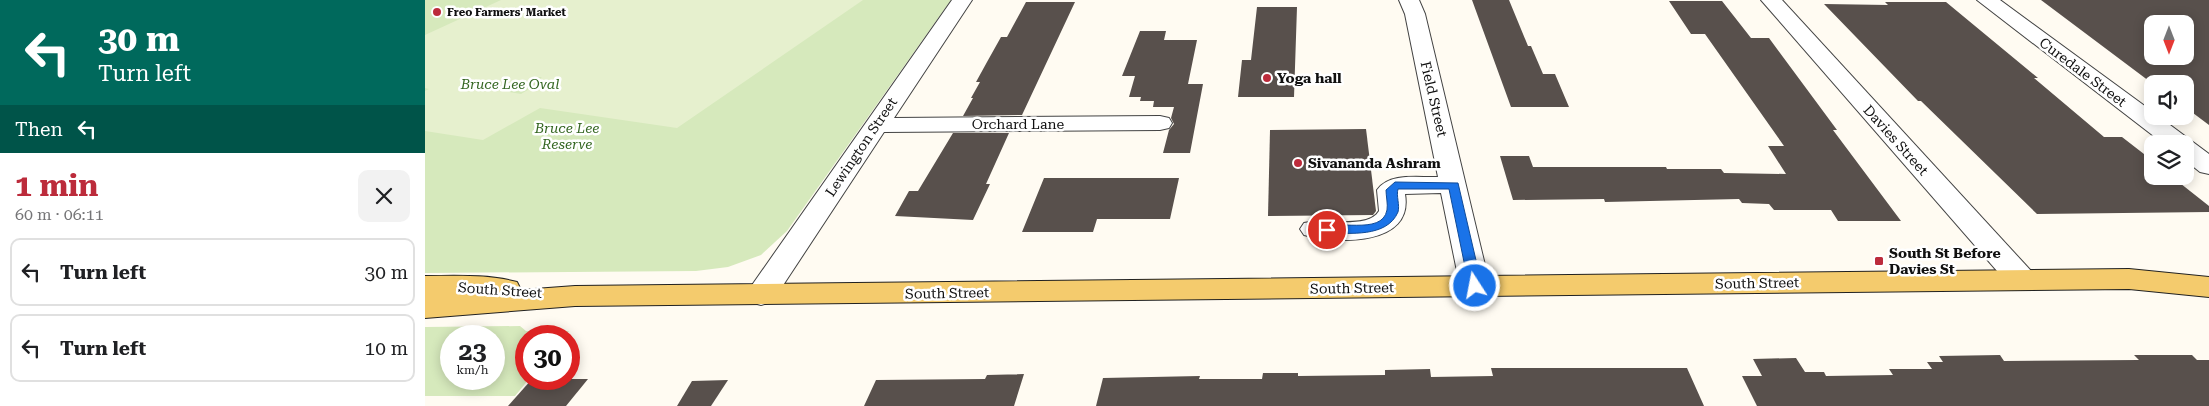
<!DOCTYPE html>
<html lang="en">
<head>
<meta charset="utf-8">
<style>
	:root { --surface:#fff; --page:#f2f2f2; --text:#202124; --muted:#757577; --line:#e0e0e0; --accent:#bc2b3b }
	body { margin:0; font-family:"Roboto Serif",serif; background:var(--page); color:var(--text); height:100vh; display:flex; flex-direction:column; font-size:19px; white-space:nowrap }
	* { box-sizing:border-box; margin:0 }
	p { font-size:16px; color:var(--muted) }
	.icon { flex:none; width:28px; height:28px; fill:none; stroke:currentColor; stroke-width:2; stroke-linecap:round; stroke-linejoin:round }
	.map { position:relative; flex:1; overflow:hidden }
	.side { display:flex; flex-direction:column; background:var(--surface); width:425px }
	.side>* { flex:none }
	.guide { background:#00695c; color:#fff; overflow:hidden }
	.needle { width:32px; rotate:180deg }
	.controls { position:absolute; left:1719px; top:15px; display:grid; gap:10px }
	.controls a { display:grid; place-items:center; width:50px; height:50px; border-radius:10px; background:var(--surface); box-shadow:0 2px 12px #0003; font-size:25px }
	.speed { position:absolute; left:15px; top:325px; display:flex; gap:10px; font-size:25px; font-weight:700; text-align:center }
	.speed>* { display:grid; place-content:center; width:65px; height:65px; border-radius:50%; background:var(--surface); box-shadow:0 2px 12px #0003; line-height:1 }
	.speed small { font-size:12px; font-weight:400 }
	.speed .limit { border:8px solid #d22; background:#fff; color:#111 }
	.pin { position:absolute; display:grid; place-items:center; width:42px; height:42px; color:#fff; margin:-21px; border:2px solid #fff; border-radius:50%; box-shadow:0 1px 5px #0007 }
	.me { position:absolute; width:55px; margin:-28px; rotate:349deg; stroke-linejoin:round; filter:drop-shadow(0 0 4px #0008) }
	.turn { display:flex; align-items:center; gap:18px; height:105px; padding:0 15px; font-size:22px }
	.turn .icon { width:65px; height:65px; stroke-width:2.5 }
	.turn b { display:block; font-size:35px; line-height:42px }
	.then { display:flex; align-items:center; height:48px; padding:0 15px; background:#0003; gap:10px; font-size:19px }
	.round { display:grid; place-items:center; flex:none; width:52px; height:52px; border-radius:10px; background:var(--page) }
	.overview { display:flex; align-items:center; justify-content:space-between; height:85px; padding:0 15px }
	h1 { font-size:30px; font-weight:700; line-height:38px; color:var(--accent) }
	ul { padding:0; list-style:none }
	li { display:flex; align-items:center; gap:15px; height:68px; margin:0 10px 8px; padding:0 5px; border:2px solid var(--line); border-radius:10px }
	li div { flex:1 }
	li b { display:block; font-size:19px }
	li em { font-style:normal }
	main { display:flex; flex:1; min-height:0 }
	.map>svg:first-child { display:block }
	.green { fill:#d6e9bc; fill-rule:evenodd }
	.pitch { fill:#e6f0ce; fill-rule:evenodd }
	.building { fill:#58504c; fill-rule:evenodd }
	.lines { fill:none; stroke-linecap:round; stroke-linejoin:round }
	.minor-casing { stroke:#434343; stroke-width:2 }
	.primary-casing { stroke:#212121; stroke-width:2 }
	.minor { fill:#fff; fill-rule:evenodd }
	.primary { fill:#f4cb6d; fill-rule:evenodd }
	.route { fill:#1a73e8; stroke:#114b97 }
	.poi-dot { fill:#bc2b3b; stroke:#fff; stroke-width:2 }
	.labels { text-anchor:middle; stroke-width:5; stroke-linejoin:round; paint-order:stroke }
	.far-poi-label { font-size:11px; font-weight:bold; fill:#101010; stroke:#fff; text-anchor:start }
	.street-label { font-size:14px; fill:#101010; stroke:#fff }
	.poi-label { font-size:14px; font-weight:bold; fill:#101010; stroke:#fff; text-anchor:start }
	.park-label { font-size:14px; font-style:italic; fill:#346621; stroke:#fff }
</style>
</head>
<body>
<main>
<section class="side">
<div class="guide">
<div class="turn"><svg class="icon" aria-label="left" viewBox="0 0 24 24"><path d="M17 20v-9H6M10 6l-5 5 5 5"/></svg><div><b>30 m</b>Turn left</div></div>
<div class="then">Then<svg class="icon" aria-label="left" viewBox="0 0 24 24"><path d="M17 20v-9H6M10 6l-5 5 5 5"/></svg></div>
</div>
<div class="overview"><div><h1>1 min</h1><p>60 m · 06:11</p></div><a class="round"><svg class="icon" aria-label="close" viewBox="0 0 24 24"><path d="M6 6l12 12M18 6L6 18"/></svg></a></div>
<ul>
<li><svg class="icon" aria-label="left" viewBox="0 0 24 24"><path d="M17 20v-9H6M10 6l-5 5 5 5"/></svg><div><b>Turn left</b></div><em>30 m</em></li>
<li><svg class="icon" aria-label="left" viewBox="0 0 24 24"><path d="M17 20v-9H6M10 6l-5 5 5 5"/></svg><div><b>Turn left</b></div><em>10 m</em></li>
</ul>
</section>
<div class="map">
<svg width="1784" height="406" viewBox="0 0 1784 406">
	<rect width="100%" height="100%" fill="#fffbf2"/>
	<g class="green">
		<polygon points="0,0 526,0 362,231 336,255 303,267 271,271 0,273"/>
		<path d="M95 326 101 331H144L140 336H101V379H104L90 396H0V327ZM26 336H69V379H26Z"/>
	</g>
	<path class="pitch" d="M76 0H438L252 128 115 108 58 140 0 131V91L4 89 0 88V35ZM111 77H117L112 81 116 82 96 94 84 92Z"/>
	<g class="building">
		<polygon points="1047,0 1084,0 1103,46 1106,46 1118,74 1130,74 1144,107 1086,107"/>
		<path d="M1616 0H1784V125L1760 107V84H1728ZM1728 24H1760V56H1728Z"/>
		<polygon points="1244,1 1297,1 1326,38 1344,38 1412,130 1408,130 1476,221 1413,221 1406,210 1349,210 1344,204 1317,203 1314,199 1180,202 1179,199 1088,200 1075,156 1104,156 1108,167 1241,167 1242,169 1296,169 1299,173 1361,174 1343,146 1359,146 1280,34 1266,34"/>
		<polygon points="601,2 650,2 597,115 538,116 548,98 546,98 555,82 551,82 562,62 576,37 582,37"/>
		<polygon points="1460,2 1521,2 1613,78 1609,78 1679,137 1697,137 1728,161 1728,176 1746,176 1784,206 1784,212 1612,214 1496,101 1493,101 1399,4 1463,5"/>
		<polygon points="832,7 872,7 869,97 813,97 817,60 826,60"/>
		<polygon points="715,31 741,31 739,40 772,40 763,84 778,84 765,153 738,153 744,130 749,124 746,118 749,107 728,107 729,101 715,101 716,97 704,97 710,76 697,76"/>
		<polygon points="941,129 951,211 948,215 843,216 845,130"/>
		<polygon points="528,133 584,133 561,184 565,184 548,220 470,216 484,191 493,191"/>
		<polygon points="619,178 754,178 745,219 672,219 668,232 597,232"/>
		<polygon points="1575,355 1579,361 1714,360 1709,355 1767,355 1772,360 1784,360 1784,406 1332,406 1317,376 1337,376 1328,359 1371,358 1380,372 1399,372 1401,376 1468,375 1464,369 1507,369 1502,362 1518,362 1514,356"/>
		<polygon points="1066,368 1262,368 1279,406 671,406 678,378 775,376 774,379 837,379 838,373 873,373 873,376 960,375 960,370 1005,369 1006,377 1068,376"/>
		<polygon points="599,374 589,406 439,406 451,380 560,379 562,375"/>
		<polygon points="107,379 163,379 141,406 83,406"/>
		<polygon points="303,380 286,406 252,406 267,381"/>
	</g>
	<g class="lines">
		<defs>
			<g id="minor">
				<polygon points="527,0 547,0 469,118 735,116 744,118 747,123 744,128 735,130 459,132 347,302 336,305 325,302 320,295 325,288"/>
				<path d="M974 0H994L1000 14 1065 286 1061 293 1050 296 1039 293 1035 286 1016 193 980 194C989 246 913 244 879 235L875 229 879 223C898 218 943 230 954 211L952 190C965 172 993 178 1013 177L980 14Z"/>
				<polygon points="1336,0 1357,0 1608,273 1612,280 1608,287 1597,290 1586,287"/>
				<polygon points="1552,0 1575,0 1728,112 1728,116 1733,116 1784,154 1784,174 1775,172 1760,160 1760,144 1739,144"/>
			</g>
			<path id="primary" d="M1704 269 1784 277V297L1704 289 150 306 0 318V296H12H0V276C31 276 62 274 92 282L96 290 150 286Z"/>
		</defs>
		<use href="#minor" class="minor-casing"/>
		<use href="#primary" class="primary-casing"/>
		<use href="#minor" class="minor"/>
		<use href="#primary" class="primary"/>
	</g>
	<path class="route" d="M970 182 1033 183 1057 286 1055 289 1050 290 1044 286 1024 189H973C971 196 975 205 973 212 962 238 924 233 902 233L896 230C908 217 957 237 962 210 963 204 961 196 961 190Z"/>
	<g class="poi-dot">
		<circle cx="12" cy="12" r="5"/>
		<circle cx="842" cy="78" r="5"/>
		<circle cx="873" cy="163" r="5"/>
		<rect x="1449" y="256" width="10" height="10" rx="2.5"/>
	</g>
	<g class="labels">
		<g class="far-poi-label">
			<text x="22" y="16">Freo Farmers' Market</text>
		</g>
		<g class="street-label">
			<text transform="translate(1658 72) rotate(37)" y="5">Curedale Street</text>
			<text transform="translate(1009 99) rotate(77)" y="5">Field Street</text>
			<text x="593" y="129">Orchard Lane</text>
			<text transform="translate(1471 140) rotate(48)" y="5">Davies Street</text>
			<text transform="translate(436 147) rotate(-56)" y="5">Lewington Street</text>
			<text transform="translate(1332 283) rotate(-1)" y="5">South Street</text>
			<text transform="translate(927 288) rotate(-1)" y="5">South Street</text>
			<text transform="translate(75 290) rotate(4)" y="5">South Street</text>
			<text transform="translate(522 293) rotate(-1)" y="5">South Street</text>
		</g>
		<g class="poi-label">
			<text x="852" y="83">Yoga hall</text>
			<text x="883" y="168">Sivananda Ashram</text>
			<text x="1464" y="258">South St Before<tspan x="1464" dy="16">Davies St</tspan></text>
		</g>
		<g class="park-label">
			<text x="85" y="89">Bruce Lee Oval</text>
			<text x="142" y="133">Bruce Lee<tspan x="142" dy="16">Reserve</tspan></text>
		</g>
	</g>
</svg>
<div class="controls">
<a><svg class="needle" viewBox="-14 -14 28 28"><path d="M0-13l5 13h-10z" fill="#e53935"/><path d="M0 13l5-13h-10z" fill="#757577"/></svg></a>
<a><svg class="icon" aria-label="sound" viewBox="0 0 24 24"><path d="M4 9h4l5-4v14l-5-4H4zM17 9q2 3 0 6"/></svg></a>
<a><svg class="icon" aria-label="layers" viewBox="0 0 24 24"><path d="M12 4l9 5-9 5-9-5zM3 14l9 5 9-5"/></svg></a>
</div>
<div class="speed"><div>23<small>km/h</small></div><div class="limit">30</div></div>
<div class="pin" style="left:902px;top:230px;background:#d93025"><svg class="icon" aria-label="arrive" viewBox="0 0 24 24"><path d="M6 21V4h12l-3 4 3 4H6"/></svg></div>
<svg class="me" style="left:1050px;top:286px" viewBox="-20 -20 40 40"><circle r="17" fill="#1a73e8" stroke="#fff" stroke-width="3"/><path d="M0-11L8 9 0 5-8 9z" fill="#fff"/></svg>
</div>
</main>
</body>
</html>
